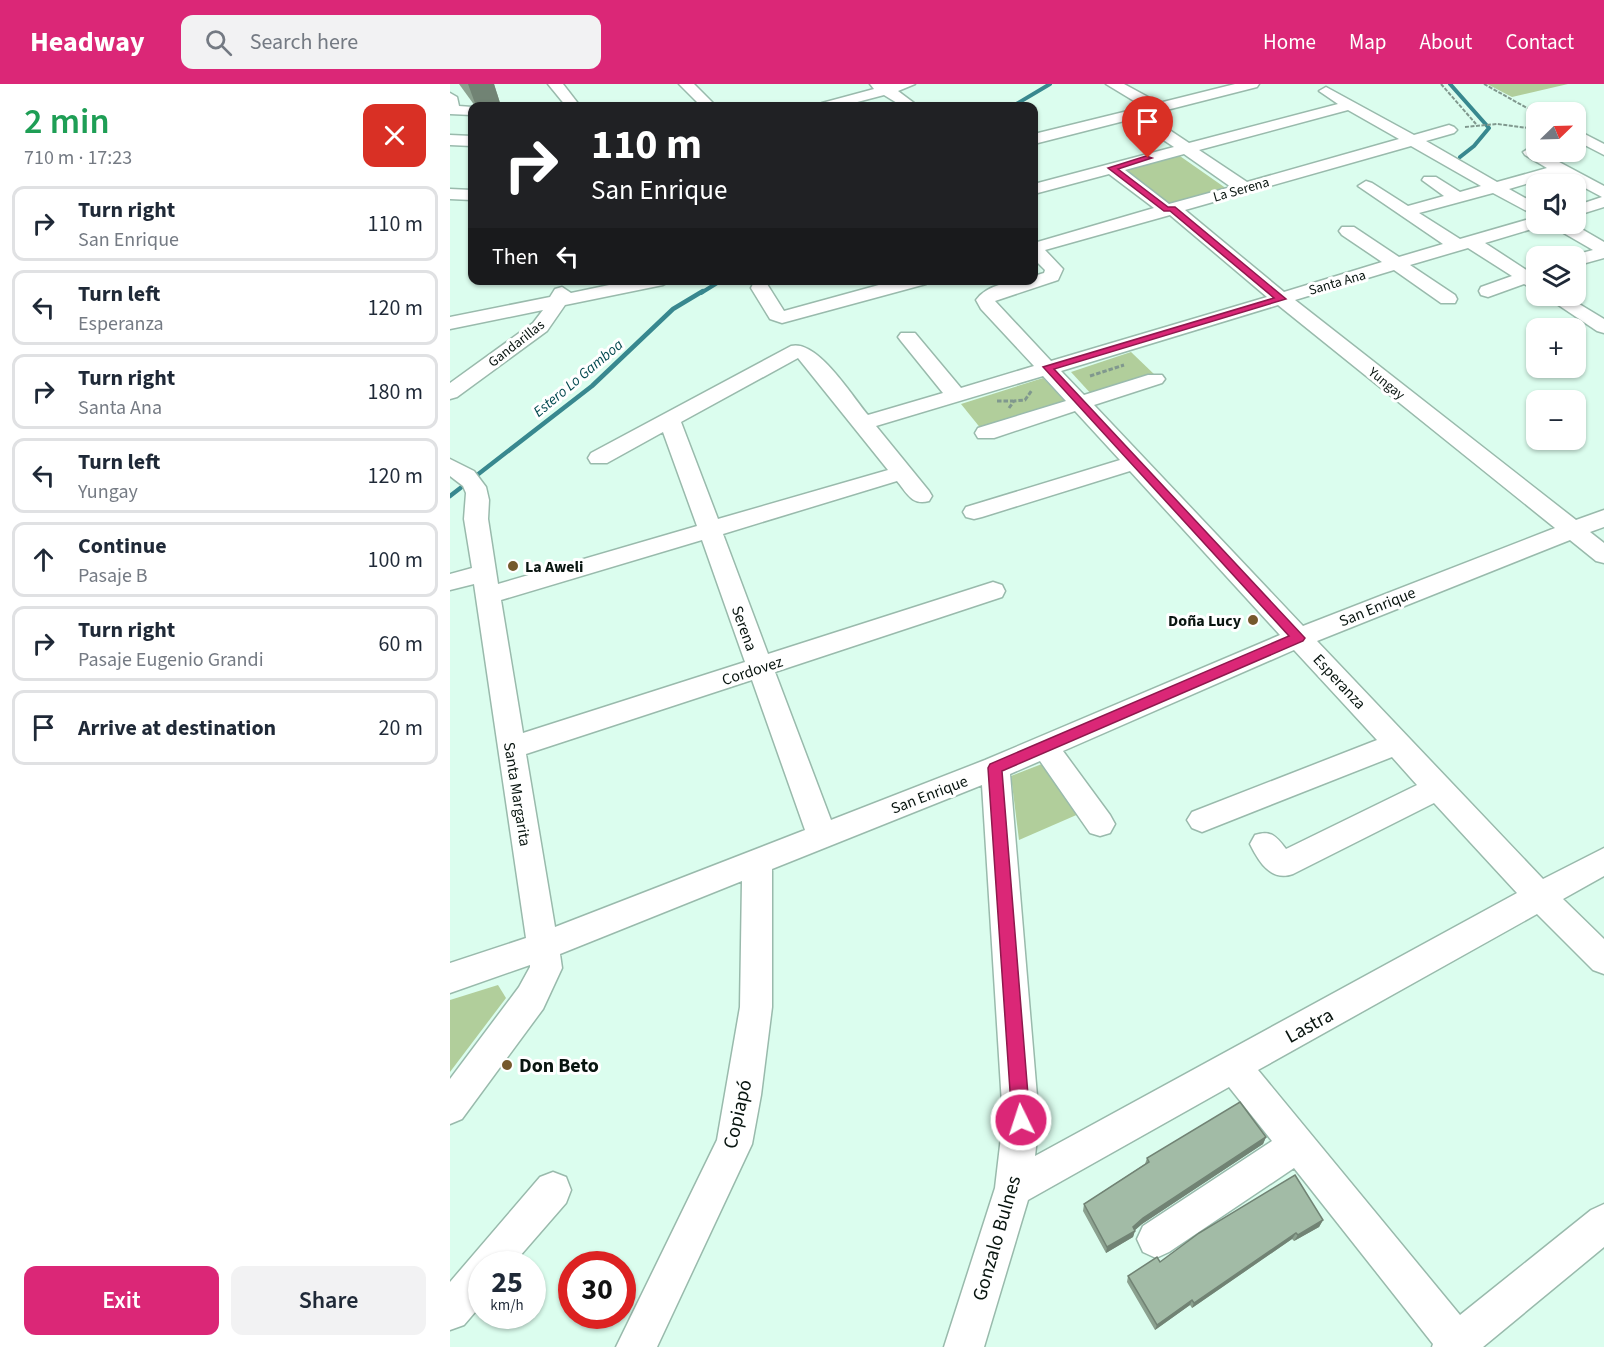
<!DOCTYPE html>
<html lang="en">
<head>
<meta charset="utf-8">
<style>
	:root { --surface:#fff; --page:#f2f2f3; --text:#1f2937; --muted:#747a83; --line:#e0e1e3; --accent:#db2777 }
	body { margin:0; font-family:"Source Sans 3",sans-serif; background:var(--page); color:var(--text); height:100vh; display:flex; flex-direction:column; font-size:22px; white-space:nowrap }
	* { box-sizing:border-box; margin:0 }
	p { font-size:20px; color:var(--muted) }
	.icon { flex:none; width:33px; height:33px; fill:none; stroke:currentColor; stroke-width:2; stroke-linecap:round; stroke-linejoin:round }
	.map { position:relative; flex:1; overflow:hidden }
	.drawer { display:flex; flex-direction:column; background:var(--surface); width:450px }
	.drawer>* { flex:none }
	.top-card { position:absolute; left:18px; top:18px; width:570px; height:183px; border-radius:12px; box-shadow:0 2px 4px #0004; background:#202124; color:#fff; overflow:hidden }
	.needle { width:39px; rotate:67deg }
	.tools { position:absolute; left:1076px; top:18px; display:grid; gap:12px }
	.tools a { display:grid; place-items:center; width:60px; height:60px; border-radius:12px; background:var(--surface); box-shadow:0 2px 4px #0004; font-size:30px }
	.speed { position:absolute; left:18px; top:1167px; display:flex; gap:12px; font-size:30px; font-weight:700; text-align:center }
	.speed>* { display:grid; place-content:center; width:78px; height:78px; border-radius:50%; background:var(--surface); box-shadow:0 2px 4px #0004; line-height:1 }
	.speed small { font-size:15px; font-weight:400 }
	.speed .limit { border:9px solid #d22; background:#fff; color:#111 }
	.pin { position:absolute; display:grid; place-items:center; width:51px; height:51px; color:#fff; margin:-62px -26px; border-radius:50% 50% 50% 0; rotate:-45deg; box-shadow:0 0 6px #0007 }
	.pin .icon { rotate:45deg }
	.me { position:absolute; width:66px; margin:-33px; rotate:356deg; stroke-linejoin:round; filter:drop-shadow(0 0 4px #0008) }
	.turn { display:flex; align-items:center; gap:21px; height:126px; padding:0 24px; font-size:27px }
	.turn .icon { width:78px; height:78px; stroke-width:2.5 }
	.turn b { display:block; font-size:42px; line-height:51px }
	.then { display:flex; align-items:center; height:57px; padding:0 24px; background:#0003; gap:12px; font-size:22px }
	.round { display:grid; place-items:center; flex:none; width:63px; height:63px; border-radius:12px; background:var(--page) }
	.overview { display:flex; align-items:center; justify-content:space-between; height:102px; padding:0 24px }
	h1 { font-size:36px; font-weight:600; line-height:45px; color:#1e9e55 }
	.primary-button { display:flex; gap:12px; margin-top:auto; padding:12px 24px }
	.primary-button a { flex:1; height:69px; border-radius:12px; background:var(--accent); color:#fff; font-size:24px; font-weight:600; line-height:69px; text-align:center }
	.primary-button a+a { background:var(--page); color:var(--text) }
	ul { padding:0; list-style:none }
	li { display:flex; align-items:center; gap:18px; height:75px; margin:0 12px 9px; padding:0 12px; border:3px solid var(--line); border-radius:12px }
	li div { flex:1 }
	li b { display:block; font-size:22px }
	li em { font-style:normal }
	header { display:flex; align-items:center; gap:36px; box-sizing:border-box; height:84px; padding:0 30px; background:var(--accent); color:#fff }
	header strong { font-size:28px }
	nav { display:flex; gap:33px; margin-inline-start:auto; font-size:21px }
	.search { width:420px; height:54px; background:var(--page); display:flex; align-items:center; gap:15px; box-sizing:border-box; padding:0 21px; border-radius:12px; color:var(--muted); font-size:22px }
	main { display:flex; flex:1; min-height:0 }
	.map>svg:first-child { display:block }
	.green { fill:#b1ce9b }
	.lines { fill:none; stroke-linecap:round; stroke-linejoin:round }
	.stream-far1 { stroke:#38888f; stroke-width:4 }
	.stream { stroke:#38888f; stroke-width:4.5 }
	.minor-casing { stroke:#99baac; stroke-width:3 }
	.path-far1 { stroke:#80988e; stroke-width:2; stroke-dasharray:4 1.5; stroke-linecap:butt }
	.path { stroke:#80988e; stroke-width:3; stroke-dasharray:4.5 2; stroke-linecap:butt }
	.minor { fill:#fff; fill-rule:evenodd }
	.wall { fill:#8ba18f }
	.shaded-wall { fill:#718374 }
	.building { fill:#a2bba6; stroke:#718374; stroke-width:1.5 }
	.route { fill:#db2777; stroke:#8e194d; stroke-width:1.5 }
	.poi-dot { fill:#75592c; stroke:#fff; stroke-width:2 }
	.labels { text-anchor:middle; stroke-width:6; stroke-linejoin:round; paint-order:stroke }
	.far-street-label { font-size:14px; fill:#091510; stroke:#fff }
	.far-water-label { font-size:15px; font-style:italic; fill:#044a50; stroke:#fff }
	.poi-label { font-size:16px; font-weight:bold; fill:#091510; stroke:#fff; text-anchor:start }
	.street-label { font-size:16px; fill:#091510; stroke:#fff }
	.near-street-label { font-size:20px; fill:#091510; stroke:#fff }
	.near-poi-label { font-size:20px; font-weight:bold; fill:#091510; stroke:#fff; text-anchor:start }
</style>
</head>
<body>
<header>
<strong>Headway</strong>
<div class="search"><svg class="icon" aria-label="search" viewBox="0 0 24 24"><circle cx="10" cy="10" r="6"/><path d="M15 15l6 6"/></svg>Search here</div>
<nav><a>Home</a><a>Map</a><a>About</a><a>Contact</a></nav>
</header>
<main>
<section class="drawer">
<div class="overview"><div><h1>2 min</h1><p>710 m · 17:23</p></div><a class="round" style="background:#d93025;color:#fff"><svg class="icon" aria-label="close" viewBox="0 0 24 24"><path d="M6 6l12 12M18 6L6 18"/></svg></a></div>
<ul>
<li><svg class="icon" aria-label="right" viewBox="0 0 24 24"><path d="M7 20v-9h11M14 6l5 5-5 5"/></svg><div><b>Turn right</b><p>San Enrique</p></div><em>110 m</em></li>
<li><svg class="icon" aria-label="left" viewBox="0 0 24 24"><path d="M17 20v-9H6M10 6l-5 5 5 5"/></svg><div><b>Turn left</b><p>Esperanza</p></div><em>120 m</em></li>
<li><svg class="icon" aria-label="right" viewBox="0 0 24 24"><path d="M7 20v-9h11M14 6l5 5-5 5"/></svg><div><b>Turn right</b><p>Santa Ana</p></div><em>180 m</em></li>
<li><svg class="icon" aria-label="left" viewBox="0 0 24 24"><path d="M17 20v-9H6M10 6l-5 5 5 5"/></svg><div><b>Turn left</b><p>Yungay</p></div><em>120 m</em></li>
<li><svg class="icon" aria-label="ahead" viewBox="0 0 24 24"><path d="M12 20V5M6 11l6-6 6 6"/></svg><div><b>Continue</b><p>Pasaje B</p></div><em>100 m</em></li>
<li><svg class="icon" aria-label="right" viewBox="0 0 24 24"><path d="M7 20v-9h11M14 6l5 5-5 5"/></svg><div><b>Turn right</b><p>Pasaje Eugenio Grandi</p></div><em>60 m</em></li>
<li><svg class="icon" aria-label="arrive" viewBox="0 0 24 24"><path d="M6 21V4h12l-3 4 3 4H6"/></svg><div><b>Arrive at destination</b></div><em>20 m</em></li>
</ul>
<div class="primary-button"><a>Exit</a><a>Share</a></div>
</section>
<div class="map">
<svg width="1154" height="1263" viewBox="0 0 1154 1263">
	<rect width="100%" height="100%" fill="#dbfdee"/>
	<g class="green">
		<polygon points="1037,0 1118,0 1062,13"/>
		<polygon points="727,70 777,105 721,121 672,84"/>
		<polygon points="681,268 706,292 643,312 621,288"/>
		<polygon points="593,294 618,320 532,346 511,320"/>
		<polygon points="597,678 631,729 569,756 561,692"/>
		<polygon points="48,901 56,914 0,988 0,916"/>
	</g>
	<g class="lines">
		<g class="stream-far1">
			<polyline points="1000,0 1039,44 1024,62 1010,73"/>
			<polyline points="563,22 600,0"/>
			<polyline points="251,209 272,196"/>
		</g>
		<polyline class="stream" points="0,412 142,302 223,225 253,207"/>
		<defs>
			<g id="minor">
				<polygon points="98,0 113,0 130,22 116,22"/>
				<polygon points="229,0 244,0 266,22 251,22"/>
				<polygon points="420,0 465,0 448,7 468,22 452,22 434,11 392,22 370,22 372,19 424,5"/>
				<path d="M656 0H674L709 19 785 0H809L807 3 697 31 739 59 888 20 869 7 876 3 964 51 999 41 1004 43 1007 46 1004 49 976 57 1047 98 1097 84 1075 71 1073 68 1081 63 1154 102V123L1125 132V122L1152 113 1109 90 1059 105 1086 120V132L1043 109 969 129 1010 155 1086 133V140H1094L1092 142 1035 159 1078 187 1086 185V206L1074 200 1038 213 1031 211 1029 207 1031 203 1062 192 1018 164 960 181 1005 211 1007 215 1005 219H991L944 186 845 216 1126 436 1154 426V443L1140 448 1154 459V479L1146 477 1120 456 867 557 1093 795 1154 764V792L1113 815 1154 855V890L1143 886 1087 830 808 986 1010 1231 1141 1126 1154 1120V1163L1033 1263H982L983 1260 844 1084 719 1168 706 1174 693 1168 687 1155 693 1142 822 1057 779 1003 578 1116 534 1263H494L545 1104 553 1036 532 701 322 785V923L311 1011 302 1060 207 1263H166L267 1056 290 923 292 797 110 870 112 884 93 925 12 1035 0 1040V995L69 903 80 883V881L0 909V879L76 854 24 500 0 506V490L22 484 14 435 16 409 13 402 0 392V375L24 387 36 403 39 416 38 435 48 500 247 442 213 348 157 379H141L138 374 141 369 341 262C367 255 402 312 418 331L493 309 451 257 448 253 451 249H465L511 304 584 282 531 225 526 216C537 200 565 196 584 196V192L594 189 595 186 584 175V159L704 124 659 90 584 110V100L724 63 682 35 584 60V50L694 23ZM898 26 949 55 797 98 749 66ZM961 62 1031 102 1010 108 986 93H974L972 96 994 112 958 122 922 99 916 97 908 102 993 160 949 173 904 143H892L889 147 892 151 932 178 834 208 735 126ZM734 70 781 103 719 120 675 86ZM720 131 817 213 601 277 545 217 608 196 613 185 595 166ZM828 221 1105 444 853 542 644 321 712 299 715 295 712 291H698L634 311 611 287ZM348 274 438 386 268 435 231 338ZM593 292 616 317 528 344 525 349 528 354H544L625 327 670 376 516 423 513 428 516 433 524 435 532 433 680 387 830 551 535 676 381 736 325 588 552 513 555 507 552 501 543 498 318 570 273 450 447 397C457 409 462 422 479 417L482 412 479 407 426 342ZM252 456 295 578 73 649 51 516ZM844 566 927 656 742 728 737 736 742 744 752 748 762 744 942 673 967 701 836 765C826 752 821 746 805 751L800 760C809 778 821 798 843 790L984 719 1067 809 585 1072 589 1036 560 690 590 677 640 749 650 752 660 749 665 740 660 731 613 667ZM302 596 355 746 105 843 76 670Z"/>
				<polygon points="0,9 7,13 9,22 22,23 22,31 0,30"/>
				<polygon points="1125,45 1154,60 1154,71 1125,56"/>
				<polygon points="0,51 22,52 22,62 0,61"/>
				<polygon points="0,105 22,106 22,116 0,115"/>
				<polygon points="1103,140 1123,140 1154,158 1154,174 1125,182 1125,172 1121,172 1143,166 1105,144"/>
				<polygon points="183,196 222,196 213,201 115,221 97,247 7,313 0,315 0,299 83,239 93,226 0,245 0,233 100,213 105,205 112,203 121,209"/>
				<polygon points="447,196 479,196 476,200 332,239 320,235 301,204 303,200 317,200 334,227"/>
				<polygon points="1095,212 1116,212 1154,235 1154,249 1147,247"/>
				<polygon points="103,1088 116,1093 121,1106 116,1119 63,1180 32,1180 32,1220 14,1241 0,1246 0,1198 90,1093"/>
			</g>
		</defs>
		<use href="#minor" class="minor-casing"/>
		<g class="path-far1">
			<polyline points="991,0 1026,40"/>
			<polyline points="1034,0 1086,29"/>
			<polyline points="1015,43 1047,40 1086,45"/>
		</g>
		<g class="path">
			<polyline points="640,292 674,281"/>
			<polyline points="547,317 563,317"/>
			<polyline points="559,324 564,317 575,316 582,306"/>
		</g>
		<use href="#minor" class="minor"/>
	</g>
	<g class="wall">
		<polygon points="9,0 44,0 50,19 34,22 25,22"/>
		<polygon points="816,1053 813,1060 692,1140 685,1146 683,1153 656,1169 633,1127 634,1120 695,1080 697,1074"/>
		<polygon points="873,1136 869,1143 844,1157 842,1155 742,1224 740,1221 705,1246 677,1198 678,1192 710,1178"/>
	</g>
	<g class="shaded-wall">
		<polygon points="18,0 44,0 50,19 34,22 26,22"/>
		<polygon points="816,1053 813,1060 692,1140 684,1147 685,1147 683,1153 656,1169 657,1163 683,1143 693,1134"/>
		<polygon points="873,1136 869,1143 844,1157 848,1151"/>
		<polygon points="846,1149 842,1155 742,1224 744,1219"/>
		<polygon points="742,1216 740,1221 705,1246 707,1241"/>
	</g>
	<g class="building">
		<polygon points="790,1018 816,1053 693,1134 683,1143 685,1147 657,1163 634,1120 699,1078 697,1074"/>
		<polygon points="845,1091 873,1136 848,1151 846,1149 744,1219 742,1216 707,1241 678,1192 707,1173 710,1178 749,1149"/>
	</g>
	<polygon class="route" points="696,72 702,74 668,85 718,123 725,123 836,215 604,285 855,554 853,557 552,687 580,1036 577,1042 571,1045 565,1042 562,1036 538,684 540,680 839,552 593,283 824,214 720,127 714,127 658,84"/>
	<g class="poi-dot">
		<circle cx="63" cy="482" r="6"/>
		<circle cx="803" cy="536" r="6"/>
		<circle cx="57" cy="981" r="6"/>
	</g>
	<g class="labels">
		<g class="far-street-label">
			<text transform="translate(791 105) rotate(-16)" y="5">La Serena</text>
			<text transform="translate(887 198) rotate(-16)" y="5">Santa Ana</text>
			<text transform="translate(66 259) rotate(-38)" y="5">Gandarillas</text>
			<text transform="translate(937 299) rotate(39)" y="5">Yungay</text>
		</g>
		<g class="far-water-label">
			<text transform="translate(128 294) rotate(-40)" y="5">Estero Lo Gamboa</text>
		</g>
		<g class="poi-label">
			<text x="75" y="488">La Aweli</text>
			<text x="791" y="542" text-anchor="end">Doña Lucy</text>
		</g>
		<g class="street-label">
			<text transform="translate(927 522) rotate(-22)" y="6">San Enrique</text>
			<text transform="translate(295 544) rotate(70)" y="6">Serena</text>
			<text transform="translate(302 586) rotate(-18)" y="6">Cordovez</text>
			<text transform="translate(890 597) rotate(47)" y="6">Esperanza</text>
			<text transform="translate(68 710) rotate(81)" y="6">Santa Margarita</text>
			<text transform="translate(479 710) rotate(-21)" y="6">San Enrique</text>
		</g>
		<g class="near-street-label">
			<text transform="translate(859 941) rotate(-29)" y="7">Lastra</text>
			<text transform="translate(287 1030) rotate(-77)" y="7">Copiapó</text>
			<text transform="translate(546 1154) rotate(-74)" y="7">Gonzalo Bulnes</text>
		</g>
		<g class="near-poi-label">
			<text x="69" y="988">Don Beto</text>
		</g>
	</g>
</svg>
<div class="tools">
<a><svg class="needle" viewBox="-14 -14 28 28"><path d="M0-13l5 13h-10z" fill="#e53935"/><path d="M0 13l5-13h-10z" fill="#747a83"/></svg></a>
<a><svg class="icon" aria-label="sound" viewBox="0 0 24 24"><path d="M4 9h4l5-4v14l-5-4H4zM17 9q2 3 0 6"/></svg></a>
<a><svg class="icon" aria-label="layers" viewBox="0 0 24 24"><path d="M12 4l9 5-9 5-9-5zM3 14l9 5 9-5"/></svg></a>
<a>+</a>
<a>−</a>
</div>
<div class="speed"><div>25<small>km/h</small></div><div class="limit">30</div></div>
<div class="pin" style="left:698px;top:74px;background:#d93025"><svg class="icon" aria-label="arrive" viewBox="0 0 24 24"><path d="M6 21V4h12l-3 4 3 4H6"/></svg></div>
<svg class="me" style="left:571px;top:1036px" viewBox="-20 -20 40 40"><circle r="17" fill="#db2777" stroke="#fff" stroke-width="3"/><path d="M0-11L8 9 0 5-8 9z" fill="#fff"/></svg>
<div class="top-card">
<div class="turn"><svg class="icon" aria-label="right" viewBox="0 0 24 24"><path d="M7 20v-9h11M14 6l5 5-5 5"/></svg><div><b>110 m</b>San Enrique</div></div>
<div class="then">Then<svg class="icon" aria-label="left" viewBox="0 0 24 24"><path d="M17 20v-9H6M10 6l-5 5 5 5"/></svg></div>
</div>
</div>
</main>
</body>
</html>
